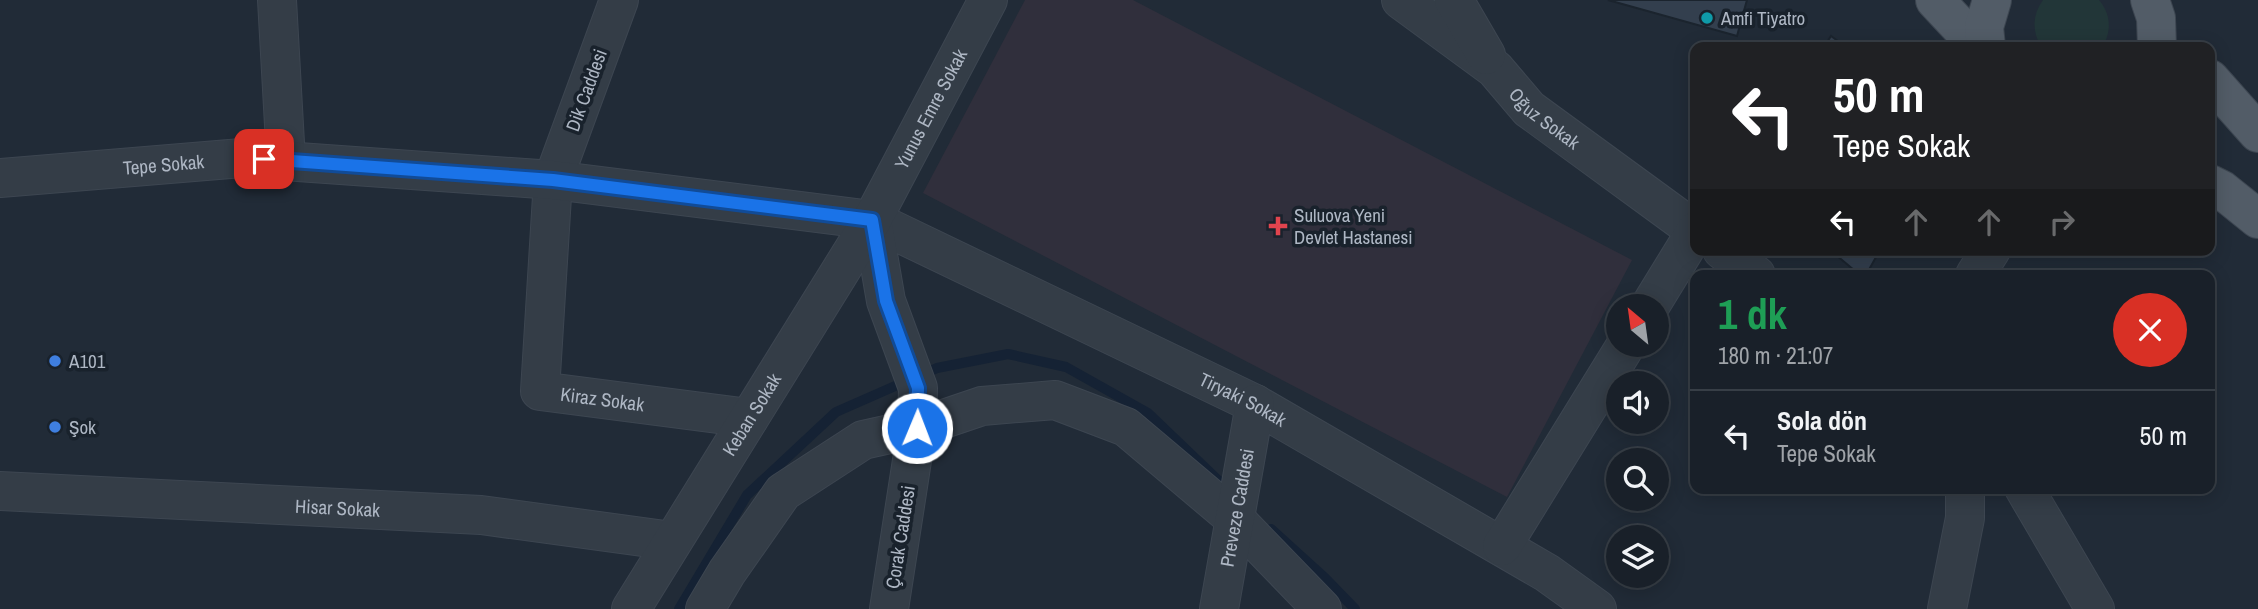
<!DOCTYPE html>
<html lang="tr">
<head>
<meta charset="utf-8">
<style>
	:root { --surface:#192029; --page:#222831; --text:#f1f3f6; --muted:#9fa3a8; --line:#373e46 }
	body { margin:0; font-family:"Archivo Narrow",sans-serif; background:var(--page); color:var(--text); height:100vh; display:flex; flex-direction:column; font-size:26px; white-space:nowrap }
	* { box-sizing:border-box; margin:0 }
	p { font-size:23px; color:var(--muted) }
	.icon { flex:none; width:38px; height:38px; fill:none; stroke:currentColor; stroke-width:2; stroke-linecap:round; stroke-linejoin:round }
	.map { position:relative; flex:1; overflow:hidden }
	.drawer { position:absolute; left:1690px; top:270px; width:525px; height:224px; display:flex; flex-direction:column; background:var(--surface); border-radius:14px; box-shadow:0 4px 18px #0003,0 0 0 2px var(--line) }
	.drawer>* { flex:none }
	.banner { position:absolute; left:1690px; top:42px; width:525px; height:214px; border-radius:14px; box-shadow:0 4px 18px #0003,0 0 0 2px var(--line); background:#202124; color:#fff; overflow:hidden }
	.needle { width:46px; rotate:331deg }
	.fabs { position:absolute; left:1606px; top:294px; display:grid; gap:14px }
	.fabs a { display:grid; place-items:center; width:63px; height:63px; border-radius:50%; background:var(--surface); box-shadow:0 4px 18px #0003,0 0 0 2px var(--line); font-size:35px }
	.pin { position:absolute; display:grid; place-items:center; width:60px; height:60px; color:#fff; margin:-30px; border-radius:14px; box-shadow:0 4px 10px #0006 }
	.me { position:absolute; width:77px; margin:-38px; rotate:1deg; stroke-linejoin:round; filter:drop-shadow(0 0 5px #0008) }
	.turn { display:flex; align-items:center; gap:24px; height:147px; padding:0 28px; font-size:32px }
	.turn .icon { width:91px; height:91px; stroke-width:2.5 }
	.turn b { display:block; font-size:49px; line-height:60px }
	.lanes { display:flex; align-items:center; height:66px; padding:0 28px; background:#0003; justify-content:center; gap:35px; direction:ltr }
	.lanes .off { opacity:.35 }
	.round { display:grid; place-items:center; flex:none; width:74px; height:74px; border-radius:37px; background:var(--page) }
	.overview { display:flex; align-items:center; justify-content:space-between; height:119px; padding:0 28px }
	h1 { font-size:42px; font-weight:800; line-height:52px; color:#1e9e55 }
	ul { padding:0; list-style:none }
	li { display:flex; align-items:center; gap:21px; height:91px; padding:0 28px; border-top:2px solid var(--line) }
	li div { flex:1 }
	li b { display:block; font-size:26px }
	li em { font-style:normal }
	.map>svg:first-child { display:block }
	.medical { fill:#302f3c }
	.green { fill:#223638 }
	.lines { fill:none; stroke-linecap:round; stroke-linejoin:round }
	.stream { stroke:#152234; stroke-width:10 }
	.building { fill:#333f4e; stroke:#1b242e; stroke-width:2 }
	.minor-casing { stroke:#3d4651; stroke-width:40 }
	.major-casing { stroke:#3d4651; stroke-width:40 }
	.minor { stroke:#343d47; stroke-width:38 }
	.major { stroke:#525c67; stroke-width:38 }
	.route-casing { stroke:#114b97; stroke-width:18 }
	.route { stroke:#1a73e8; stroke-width:12 }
	.culture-dot { fill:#0f9aa8; stroke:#19222c; stroke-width:2.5 }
	.health-dot { fill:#e0444e; stroke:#19222c; stroke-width:2.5 }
	.shop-dot { fill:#3f7fe0; stroke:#19222c; stroke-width:2.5 }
	.labels { text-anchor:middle; stroke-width:7; stroke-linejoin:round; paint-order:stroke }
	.poi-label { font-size:19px; fill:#aeb7c4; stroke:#19222c; text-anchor:start }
	.street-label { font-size:19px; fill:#aeb7c4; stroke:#19222c }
</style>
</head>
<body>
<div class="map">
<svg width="2258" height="609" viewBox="0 0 2258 609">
	<rect width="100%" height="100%" fill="#212b37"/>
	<polygon class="medical" points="1025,0 1133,0 1632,260 1507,497 923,193"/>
	<path class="green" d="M2043 0H2099C2111 14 2112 32 2102 47H2041C2032 31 2032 15 2043 0Z"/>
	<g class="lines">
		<g class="stream">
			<polyline points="922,375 937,368 1008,354 1066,367 1148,413 1219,481"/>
			<polyline points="1271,529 1325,578 1355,609"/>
			<polyline points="679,609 747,495 836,412 902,383"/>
		</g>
	</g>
	<g class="building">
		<polygon points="1608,0 1747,0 1737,36"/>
		<polygon points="1831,36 1846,47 1824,47"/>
		<polygon points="1830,250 1880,250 1866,275 1860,275"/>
	</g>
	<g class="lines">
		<defs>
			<g id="minor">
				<polyline points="277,0 286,161"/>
				<path id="s1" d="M619 0 553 180 540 391 749 418"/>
				<path id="s2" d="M1401 0 1495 69 1529 109 1696 231"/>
				<polyline points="1454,0 1486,55"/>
				<path id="s3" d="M0 178 242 158 553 180 872 220 1255 404 1547 573 1597 609"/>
				<polyline points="872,220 886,301 918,388 917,428 889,609"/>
				<polyline points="1722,250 1756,275"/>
				<polyline points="1975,275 1991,250"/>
				<polyline points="1650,306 1696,231"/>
				<polyline points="2024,488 2095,609"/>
				<path id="s4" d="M0 491 481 515 672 541"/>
				<polyline points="1502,546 1626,345"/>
				<path id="s5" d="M631 609 872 220 988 0"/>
				<polyline points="705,609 727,572 783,492 863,440 917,428 982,406 1055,400 1126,427 1235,519 1322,609"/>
				<path id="s6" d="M1219 609 1255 404"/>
				<polyline points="1947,609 1965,518 1965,488"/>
			</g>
			<g id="major">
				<polyline points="1935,0 1979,47"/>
				<polyline points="2150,0 2156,18 2157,47"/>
				<polyline points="1986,47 1984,27 1992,0"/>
				<polyline points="2210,79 2258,133"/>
				<polyline points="2210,184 2222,190 2258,219"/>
			</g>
		</defs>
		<use href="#minor" class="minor-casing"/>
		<use href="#major" class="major-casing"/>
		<use href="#minor" class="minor"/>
		<use href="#major" class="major"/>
	</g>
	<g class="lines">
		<defs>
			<polyline id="route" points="264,159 553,180 872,220 886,301 918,388 917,428"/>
		</defs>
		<use href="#route" class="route-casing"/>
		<use href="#route" class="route"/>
	</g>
	<circle class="culture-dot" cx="1707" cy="18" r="7"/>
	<path class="health-dot" d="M1274.5 215.5h7v7h7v7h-7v7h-7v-7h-7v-7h7z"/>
	<g class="shop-dot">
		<circle cx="55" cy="361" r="7"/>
		<circle cx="55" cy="427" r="7"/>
	</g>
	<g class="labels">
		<g class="poi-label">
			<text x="1721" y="25">Amfi Tiyatro</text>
			<text x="1294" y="222">Suluova Yeni<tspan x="1294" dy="22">Devlet Hastanesi</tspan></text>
			<text x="69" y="368">A101</text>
			<text x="69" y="434">Şok</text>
		</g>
		<g class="street-label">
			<text transform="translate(586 90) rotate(-70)" y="7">Dik Caddesi</text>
			<text dy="7" stroke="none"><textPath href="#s5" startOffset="583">Yunus Emre Sokak</textPath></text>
			<text dy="7" stroke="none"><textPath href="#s2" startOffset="187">Oğuz Sokak</textPath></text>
			<text dy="7" stroke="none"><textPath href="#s3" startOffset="164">Tepe Sokak</textPath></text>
			<text dy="7" stroke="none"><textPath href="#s1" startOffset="466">Kiraz Sokak</textPath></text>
			<text dy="7" stroke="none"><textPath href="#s3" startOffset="1288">Tiryaki Sokak</textPath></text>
			<text dy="7" stroke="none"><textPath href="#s5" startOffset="229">Keban Sokak</textPath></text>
			<text dy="7" stroke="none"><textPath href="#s4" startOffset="338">Hisar Sokak</textPath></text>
			<text dy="7" stroke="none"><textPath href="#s6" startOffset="103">Preveze Caddesi</textPath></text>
			<text transform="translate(900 537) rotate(-81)" y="7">Çorak Caddesi</text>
		</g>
	</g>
</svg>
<div class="fabs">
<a><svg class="needle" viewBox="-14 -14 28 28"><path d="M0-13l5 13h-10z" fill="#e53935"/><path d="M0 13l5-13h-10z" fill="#9fa3a8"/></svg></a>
<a><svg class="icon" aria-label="sound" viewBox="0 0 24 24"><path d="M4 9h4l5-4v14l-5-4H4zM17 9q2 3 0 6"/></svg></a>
<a><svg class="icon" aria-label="search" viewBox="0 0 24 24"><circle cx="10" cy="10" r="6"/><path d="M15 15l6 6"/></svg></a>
<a><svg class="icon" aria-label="layers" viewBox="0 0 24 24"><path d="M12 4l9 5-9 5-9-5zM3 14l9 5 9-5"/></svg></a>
</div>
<div class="pin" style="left:264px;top:159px;background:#d93025"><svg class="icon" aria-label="arrive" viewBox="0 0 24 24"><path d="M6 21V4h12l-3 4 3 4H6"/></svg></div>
<svg class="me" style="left:917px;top:428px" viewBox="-20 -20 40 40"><circle r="17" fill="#1a73e8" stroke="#fff" stroke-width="3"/><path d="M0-11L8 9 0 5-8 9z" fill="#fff"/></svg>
<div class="banner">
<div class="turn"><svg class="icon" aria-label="left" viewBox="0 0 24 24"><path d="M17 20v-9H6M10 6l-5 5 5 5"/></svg><div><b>50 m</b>Tepe Sokak</div></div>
<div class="lanes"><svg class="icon" aria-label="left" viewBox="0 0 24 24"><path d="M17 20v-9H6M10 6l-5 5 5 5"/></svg><svg class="icon off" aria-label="ahead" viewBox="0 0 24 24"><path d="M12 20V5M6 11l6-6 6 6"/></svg><svg class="icon off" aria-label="ahead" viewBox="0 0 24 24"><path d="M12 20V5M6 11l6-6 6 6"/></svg><svg class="icon off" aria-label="right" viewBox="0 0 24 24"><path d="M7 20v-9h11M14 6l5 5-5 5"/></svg></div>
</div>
<section class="drawer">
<div class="overview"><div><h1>1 dk</h1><p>180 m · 21:07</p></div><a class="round" style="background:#d93025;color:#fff"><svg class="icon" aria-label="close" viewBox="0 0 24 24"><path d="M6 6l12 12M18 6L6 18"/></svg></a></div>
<ul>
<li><svg class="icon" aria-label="left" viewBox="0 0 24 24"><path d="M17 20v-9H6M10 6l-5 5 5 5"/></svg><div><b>Sola dön</b><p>Tepe Sokak</p></div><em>50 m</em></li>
</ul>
</section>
</div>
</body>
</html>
